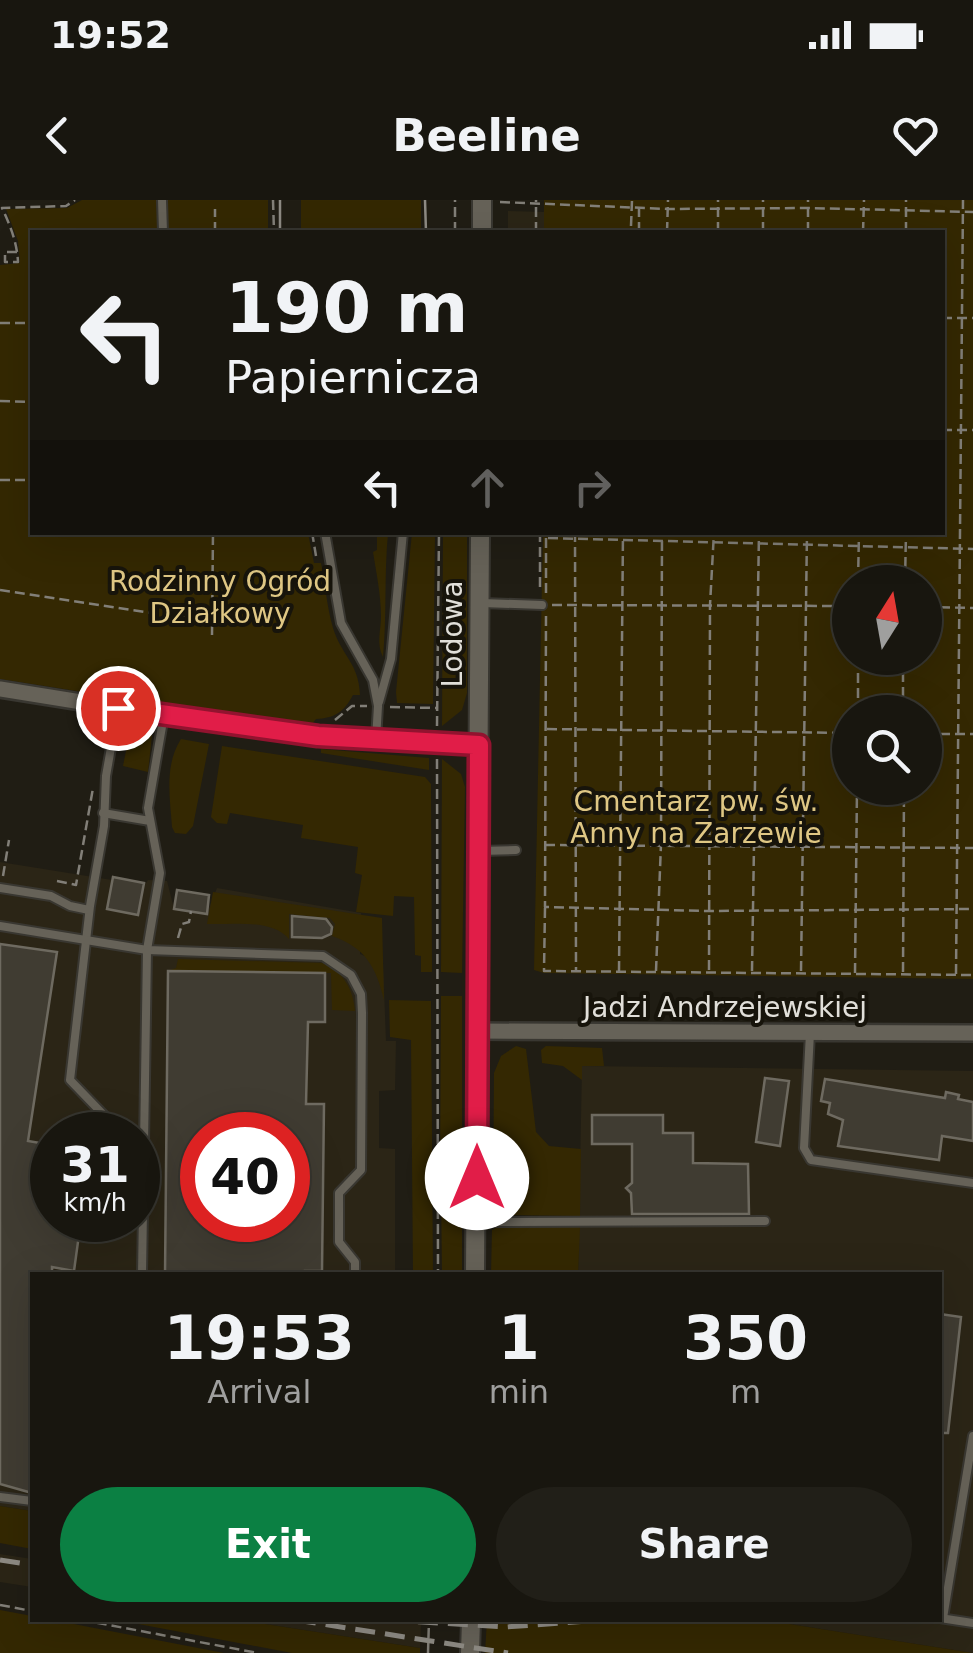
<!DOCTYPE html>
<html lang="en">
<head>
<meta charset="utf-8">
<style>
	:root { --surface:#18160f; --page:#211f18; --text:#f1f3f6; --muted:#9f9f9e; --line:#36352f; --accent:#0b8043 }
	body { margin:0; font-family:"DejaVu Sans",sans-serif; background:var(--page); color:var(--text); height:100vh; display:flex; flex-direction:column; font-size:38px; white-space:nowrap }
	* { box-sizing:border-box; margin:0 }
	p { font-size:32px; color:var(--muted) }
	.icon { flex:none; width:55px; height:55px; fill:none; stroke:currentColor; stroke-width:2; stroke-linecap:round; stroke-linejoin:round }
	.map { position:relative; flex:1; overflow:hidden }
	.side { position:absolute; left:30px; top:1072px; width:912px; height:350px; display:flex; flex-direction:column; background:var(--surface); border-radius:0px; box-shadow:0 10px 40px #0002,0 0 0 2px var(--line) }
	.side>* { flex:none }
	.hud { position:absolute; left:30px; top:30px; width:915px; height:305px; border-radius:0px; box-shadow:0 10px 40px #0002,0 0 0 2px var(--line); background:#18160f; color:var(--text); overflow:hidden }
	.needle { width:65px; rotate:11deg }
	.tools { position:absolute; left:832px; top:365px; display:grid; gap:20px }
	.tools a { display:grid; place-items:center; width:110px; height:110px; border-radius:50%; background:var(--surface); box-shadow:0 10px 40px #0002,0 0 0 2px var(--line); font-size:50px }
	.speed { position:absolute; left:30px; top:912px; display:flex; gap:20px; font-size:50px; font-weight:700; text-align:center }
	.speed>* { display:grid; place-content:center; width:130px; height:130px; border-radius:50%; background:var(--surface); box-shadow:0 10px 40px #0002,0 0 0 2px var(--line); line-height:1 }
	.speed small { font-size:25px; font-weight:400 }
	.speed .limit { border:15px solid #d22; background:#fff; color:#111 }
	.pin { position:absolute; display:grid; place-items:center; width:85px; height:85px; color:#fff; margin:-42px; border:5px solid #fff; border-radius:50%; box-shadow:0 2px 10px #0007 }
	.me { position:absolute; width:110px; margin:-55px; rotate:0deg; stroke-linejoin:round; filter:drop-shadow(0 0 8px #0008) }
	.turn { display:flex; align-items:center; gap:35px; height:210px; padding:0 30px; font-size:45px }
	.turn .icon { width:130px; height:130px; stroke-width:2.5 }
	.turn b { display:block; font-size:70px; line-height:85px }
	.lanes { display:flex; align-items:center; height:95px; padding:0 30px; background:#0003; justify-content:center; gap:50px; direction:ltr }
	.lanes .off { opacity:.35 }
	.eta { display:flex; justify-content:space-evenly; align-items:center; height:170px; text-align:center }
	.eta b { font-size:60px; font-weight:600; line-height:70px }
	.primary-button { display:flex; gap:20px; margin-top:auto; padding:20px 30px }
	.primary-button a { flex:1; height:115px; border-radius:60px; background:var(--accent); color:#fff; font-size:40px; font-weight:600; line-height:115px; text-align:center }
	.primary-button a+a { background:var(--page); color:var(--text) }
	.status { display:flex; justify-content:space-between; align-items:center; height:70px; padding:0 50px; background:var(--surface); direction:ltr }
	.status svg { height:28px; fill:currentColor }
	header { display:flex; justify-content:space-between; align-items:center; height:130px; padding:0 30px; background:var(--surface); font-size:45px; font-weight:600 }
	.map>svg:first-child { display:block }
	.built { fill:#2b2516; fill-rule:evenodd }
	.green { fill:#342802; fill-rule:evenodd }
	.building { fill:#403c32; stroke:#6e6a60; stroke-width:2.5; fill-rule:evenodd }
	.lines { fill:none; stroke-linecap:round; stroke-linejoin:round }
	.service-casing { stroke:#393731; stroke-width:12 }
	.minor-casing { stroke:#393731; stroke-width:20 }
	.tertiary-casing { stroke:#393731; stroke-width:22 }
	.path { stroke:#827f78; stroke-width:2.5; stroke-dasharray:10 5; stroke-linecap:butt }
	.service { stroke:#666258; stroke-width:8 }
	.minor { stroke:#666258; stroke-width:15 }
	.tertiary { stroke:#666258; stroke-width:18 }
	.tram { stroke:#8e8b84; stroke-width:2.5 }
	.rail { stroke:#8e8b84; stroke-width:5; stroke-dasharray:20 10; stroke-linecap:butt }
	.route-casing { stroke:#92132f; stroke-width:25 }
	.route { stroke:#e11d48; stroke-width:18 }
	.labels { text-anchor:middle; stroke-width:8; stroke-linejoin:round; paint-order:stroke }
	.park-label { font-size:28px; fill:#dfc784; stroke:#17140b }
	.street-label { font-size:28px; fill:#e1dfd9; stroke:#17140b }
</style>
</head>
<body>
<div class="status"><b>19:52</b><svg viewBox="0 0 49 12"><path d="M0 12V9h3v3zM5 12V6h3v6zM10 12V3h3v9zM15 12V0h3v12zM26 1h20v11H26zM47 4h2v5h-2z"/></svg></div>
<header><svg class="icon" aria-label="back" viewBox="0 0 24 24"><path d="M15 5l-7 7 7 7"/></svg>Beeline<svg class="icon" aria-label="heart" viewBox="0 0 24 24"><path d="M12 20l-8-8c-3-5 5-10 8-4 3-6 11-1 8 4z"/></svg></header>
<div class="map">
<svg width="973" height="1453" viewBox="0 0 973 1453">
	<rect width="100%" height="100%" fill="#201d14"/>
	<g class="built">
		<polygon points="508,11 544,12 544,32 508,32"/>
		<path d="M0 662 112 680 113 677 146 683 148 680 167 681 174 709 207 713 217 688 361 713 360 754 383 763 386 841H396L395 890 379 891V948L395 949V1075H32V1311L0 1306ZM52 935H138V1020H52ZM202 935H288V1020H202Z"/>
		<polygon points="582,866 973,871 973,1453 764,1420 940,1420 940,1075 578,1075"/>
		<polygon points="0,1354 32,1359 32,1387 0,1382"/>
		<polygon points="240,1420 421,1420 420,1448"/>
	</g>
	<g class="green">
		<path d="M82 0H156L158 32H32V332L308 333 314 363H321C325 384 327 407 333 428 341 455 359 463 360 495H353C344 512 335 518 316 519L313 523 269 521 0 479V65L20 63 18 41 6 9 67 8Z"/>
		<rect x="168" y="0" width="100" height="32"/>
		<rect x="301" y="0" width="120" height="32"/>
		<path d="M544 0H973V779L544 773 534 770 543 333 942 332V32H544ZM850 382H925V458H850ZM850 512H925V588H850Z"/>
		<path d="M377 333H388C384 375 387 415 383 457 376 443 381 431 381 416 381 395 376 371 373 352L377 350Z"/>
		<polygon points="412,333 435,333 433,504 397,503 396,492"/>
		<polygon points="443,333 467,333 467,493 462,510 442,526"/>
		<polygon points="137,533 152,535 148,572 123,566 126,551"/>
		<path d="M181 539 209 544 193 626 186 634 175 633 172 627C170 597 164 566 181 539Z"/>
		<polygon points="222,546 425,577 431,584 432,772 421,772 421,756 415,755 414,697 394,696 393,716 356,712 362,675 355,673 358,647 301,638 303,625 230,613 227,624 217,623 211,617"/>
		<polygon points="321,549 429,558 429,570 321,553"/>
		<polygon points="442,559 461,574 465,587 462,773 441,772"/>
		<path d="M213 692 382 718 384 800C376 767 366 748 332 736L335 724 330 718 289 714V739C271 718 233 725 207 724Z"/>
		<path d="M178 759 322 763C344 772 353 789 355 811L332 810 331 773 168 771 176 768Z"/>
		<polygon points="441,796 462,796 462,937 459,957 454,958 454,968 462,969 462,978 440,978"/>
		<polygon points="389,800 431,801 433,1075 413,1075 411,840 390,837"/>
		<polygon points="516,846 526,849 536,932 549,946 581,949 580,1016 500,1015 493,1012 494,873 501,856"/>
		<polygon points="546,846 602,848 604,866 582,866 582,880 563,866 542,863 541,850"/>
		<polygon points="441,985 462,985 462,1075 442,1075"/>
		<polygon points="498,1027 580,1027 578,1075 491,1075 492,1030"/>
		<polygon points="0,1306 32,1311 32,1349 0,1343"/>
		<polygon points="0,1410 32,1416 32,1420 53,1420 224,1453 0,1453"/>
		<polygon points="117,1420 240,1420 420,1448 420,1453 292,1453"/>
		<polygon points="487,1420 764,1420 973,1453 485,1453"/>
	</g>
	<g class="building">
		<polygon points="113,677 144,683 138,715 107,709"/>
		<polygon points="177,690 209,695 207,714 174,709"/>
		<polygon points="292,716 326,719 332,727 331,734 322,738 292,737"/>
		<polygon points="0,744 57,752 28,941 52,945 52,1020 81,1020 74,1071 52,1067 52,1075 32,1075 32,1293 0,1284"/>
		<path d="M168 771 325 773V822H308L306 904H324L322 1071H305V1075H165ZM202 935H288V1020H202Z"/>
		<polygon points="765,878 789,881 780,946 756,942"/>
		<polygon points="825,879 945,898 946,892 959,895 958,899 973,902 973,941 942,936 939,960 838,946 843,920 828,914 830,903 821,901"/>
		<polygon points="592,915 663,915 663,933 693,933 693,963 748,964 749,1014 632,1014 631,993 626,988 632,983 632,944 592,944"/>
		<polygon points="940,1114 961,1117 948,1233 940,1233"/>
	</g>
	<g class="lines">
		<defs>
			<g id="service">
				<polyline points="162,0 163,32"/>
				<polyline points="325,332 341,423 373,480 378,506 376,540"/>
				<polyline points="482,403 542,405"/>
				<polyline points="379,502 391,459 403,332"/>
				<polyline points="118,508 106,576 104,626 90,706 70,880 123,935"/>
				<polyline points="103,613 150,621"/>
				<polyline points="479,651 516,650"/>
				<polyline points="0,688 51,696 70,706 89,710"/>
				<polyline points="0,726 147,750 323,756 351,775 361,794 362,813 361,970 339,993 339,1042 355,1062 355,1075"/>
				<polyline points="810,833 804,948 811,960 973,983"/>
				<polyline points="476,1022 765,1021"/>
				<polyline points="142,1075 147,750 160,673 148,608 164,515"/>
				<polyline points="0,1297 32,1301"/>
				<polyline points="940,1418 973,1423"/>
				<polyline points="943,1418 973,1236"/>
			</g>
			<g id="minor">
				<polyline points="0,489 218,524 317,536 479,545"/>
				<polyline points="477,831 973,833"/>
			</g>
			<g id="tertiary">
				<polyline points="482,32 482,0"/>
				<polyline points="475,1075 480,332"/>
				<polyline points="470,1453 471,1420"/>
			</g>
		</defs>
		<use href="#service" class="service-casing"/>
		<use href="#minor" class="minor-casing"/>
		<use href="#tertiary" class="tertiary-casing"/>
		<g class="path">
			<polyline points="273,0 274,32"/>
			<polyline points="500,2 668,9 808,8 973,12"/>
			<polyline points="631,26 632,0"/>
			<polyline points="215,32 215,9"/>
			<polyline points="455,32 455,0"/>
			<polyline points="536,32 536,0"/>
			<polyline points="639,32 639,8"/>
			<polyline points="667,32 668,0"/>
			<polyline points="718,32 718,0"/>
			<polyline points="763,32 763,0"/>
			<polyline points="808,32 808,0"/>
			<polyline points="863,32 864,0"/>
			<polyline points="906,32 906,0"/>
			<path d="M17 52H5V62H18C17 42 10 25 2 8L66 6 75 0"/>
			<polyline points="942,118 973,118"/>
			<polyline points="0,123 32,123"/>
			<polyline points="0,201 32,202"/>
			<polyline points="942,230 973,230"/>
			<polyline points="0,280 32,280"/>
			<polyline points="312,332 316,356"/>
			<polyline points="540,332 540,391"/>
			<polyline points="575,332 576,770"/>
			<polyline points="548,338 973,349"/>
			<polyline points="858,382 859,332"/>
			<polyline points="905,382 906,332"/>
			<polyline points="0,390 197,420 212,410"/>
			<polyline points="546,393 546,332"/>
			<polyline points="552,405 850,406"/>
			<polyline points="925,407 973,408"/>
			<polyline points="546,416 545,707 709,711 973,709"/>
			<polyline points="212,435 213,332"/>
			<polyline points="858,458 858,512"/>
			<polyline points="390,507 437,508"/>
			<polyline points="903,512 903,458"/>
			<polyline points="335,520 352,506 367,506"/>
			<polyline points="437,526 439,332"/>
			<polyline points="547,529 850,533"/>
			<polyline points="925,534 973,534"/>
			<polyline points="437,559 438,1075"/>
			<polyline points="545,645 973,648"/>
			<polyline points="3,676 9,640"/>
			<polyline points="57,681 76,685 93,588"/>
			<polyline points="545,708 544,771 973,775"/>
			<polyline points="178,738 182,724 189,722 191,711"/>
			<polyline points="709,770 710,405 714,332"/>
			<polyline points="619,771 623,332"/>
			<polyline points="656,771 661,644 662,332"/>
			<polyline points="752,771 759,332"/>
			<polyline points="801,771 807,332"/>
			<polyline points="903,772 904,588"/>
			<polyline points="855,773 857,588"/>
			<polyline points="956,774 963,0"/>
			<polyline points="439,980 461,981"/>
			<polyline points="0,1405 32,1411"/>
			<polyline points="82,1420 258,1453"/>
			<polyline points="428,1453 429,1420"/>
		</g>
		<use href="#service" class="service"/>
		<use href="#minor" class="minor"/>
		<use href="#tertiary" class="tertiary"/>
		<g class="tram">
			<polyline points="280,0 280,32"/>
			<polyline points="425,0 426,32"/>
		</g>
		<g class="rail">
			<polyline points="0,1360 32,1365"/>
			<polyline points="296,1420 508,1453"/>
			<polyline points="388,1420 506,1427 601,1420"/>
		</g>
	</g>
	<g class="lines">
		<defs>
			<polyline id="route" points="118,508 318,536 479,545 477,978"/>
		</defs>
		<use href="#route" class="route-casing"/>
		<use href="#route" class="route"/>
	</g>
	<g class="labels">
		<g class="park-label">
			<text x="220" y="391">Rodzinny Ogród<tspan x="220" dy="32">Działkowy</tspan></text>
			<text x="696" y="611">Cmentarz pw. św.<tspan x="696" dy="32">Anny na Zarzewie</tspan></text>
		</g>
		<g class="street-label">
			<text transform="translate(452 434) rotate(-90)" y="10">Lodowa</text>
			<text x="725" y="817">Jadzi Andrzejewskiej</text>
		</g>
	</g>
</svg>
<div class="tools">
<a><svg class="needle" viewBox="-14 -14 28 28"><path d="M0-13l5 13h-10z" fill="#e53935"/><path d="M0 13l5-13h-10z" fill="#9f9f9e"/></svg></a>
<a><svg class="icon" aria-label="search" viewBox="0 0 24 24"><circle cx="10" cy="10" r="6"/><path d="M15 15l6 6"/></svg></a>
</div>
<div class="speed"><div>31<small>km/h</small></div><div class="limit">40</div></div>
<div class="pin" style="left:118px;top:508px;background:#d93025"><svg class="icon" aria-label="arrive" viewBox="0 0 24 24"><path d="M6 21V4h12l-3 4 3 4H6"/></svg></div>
<svg class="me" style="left:477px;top:978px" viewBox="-20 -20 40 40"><circle r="19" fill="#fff"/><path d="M0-13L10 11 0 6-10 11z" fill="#e11d48"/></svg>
<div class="hud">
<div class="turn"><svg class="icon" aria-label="left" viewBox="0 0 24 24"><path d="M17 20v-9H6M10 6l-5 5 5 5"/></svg><div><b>190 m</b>Papiernicza</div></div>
<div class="lanes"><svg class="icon" aria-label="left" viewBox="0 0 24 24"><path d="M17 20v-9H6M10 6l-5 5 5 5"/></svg><svg class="icon off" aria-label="ahead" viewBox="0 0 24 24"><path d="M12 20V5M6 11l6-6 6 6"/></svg><svg class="icon off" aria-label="right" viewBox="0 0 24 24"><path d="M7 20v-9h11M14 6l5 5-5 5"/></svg></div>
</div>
<section class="side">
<div class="eta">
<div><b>19:53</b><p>Arrival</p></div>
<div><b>1</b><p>min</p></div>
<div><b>350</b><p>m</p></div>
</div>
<div class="primary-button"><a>Exit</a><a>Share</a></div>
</section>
</div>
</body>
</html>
